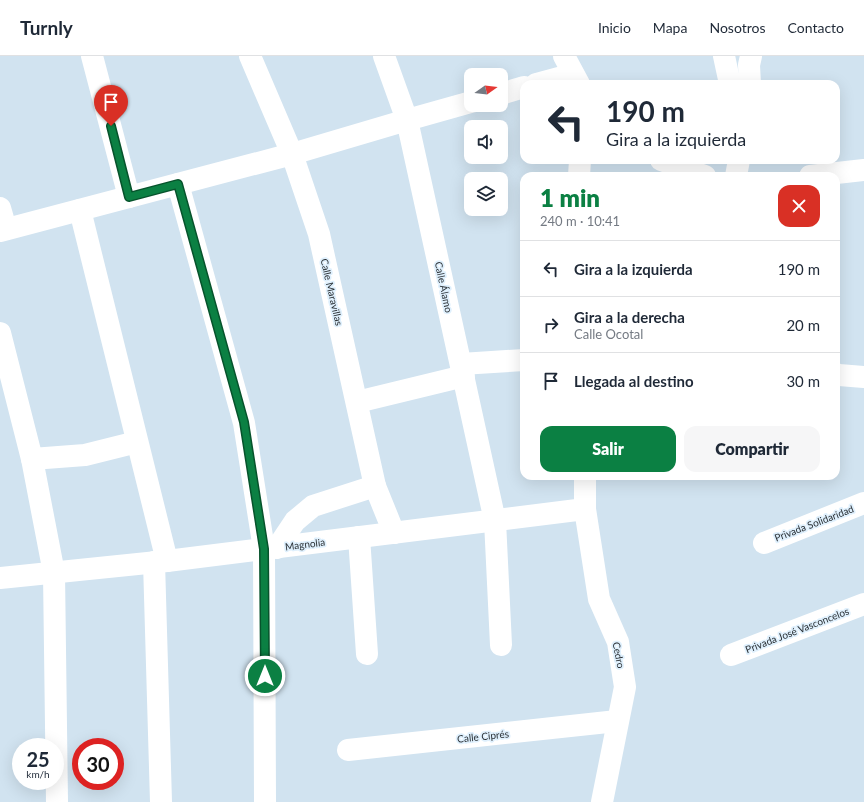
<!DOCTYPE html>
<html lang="es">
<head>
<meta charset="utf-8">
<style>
	:root { --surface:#fff; --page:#f6f6f7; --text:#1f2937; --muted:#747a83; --line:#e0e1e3; --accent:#0b8043 }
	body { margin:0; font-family:Lato,sans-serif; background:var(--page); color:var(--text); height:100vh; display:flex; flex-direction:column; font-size:15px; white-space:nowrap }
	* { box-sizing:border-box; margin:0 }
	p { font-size:13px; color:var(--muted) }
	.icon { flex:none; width:22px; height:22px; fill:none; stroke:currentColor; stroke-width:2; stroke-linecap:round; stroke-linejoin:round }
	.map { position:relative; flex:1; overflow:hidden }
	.side { position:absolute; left:520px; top:116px; width:320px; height:308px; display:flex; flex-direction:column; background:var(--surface); border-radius:12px; box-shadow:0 4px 16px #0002 }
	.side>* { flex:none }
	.hud { position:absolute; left:520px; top:24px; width:320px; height:84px; border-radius:12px; box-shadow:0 4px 16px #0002; background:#fff; color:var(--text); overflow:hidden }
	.needle { width:26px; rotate:76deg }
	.buttons { position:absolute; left:464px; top:12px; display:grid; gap:8px }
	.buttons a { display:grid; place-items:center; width:44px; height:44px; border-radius:8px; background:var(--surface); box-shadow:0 4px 16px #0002; font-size:20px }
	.speed { position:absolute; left:12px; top:682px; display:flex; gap:8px; font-size:20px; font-weight:700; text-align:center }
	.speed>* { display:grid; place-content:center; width:52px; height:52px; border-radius:50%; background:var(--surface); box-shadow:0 4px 16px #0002; line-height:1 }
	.speed small { font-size:10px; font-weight:400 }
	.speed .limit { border:6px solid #d22; background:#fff; color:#111 }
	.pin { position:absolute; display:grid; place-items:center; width:34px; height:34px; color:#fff; margin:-41px -17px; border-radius:50% 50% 50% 0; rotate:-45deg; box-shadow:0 0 4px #0007 }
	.pin .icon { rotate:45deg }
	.me { position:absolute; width:44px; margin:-22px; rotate:0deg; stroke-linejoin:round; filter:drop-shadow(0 0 3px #0008) }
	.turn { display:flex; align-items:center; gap:14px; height:84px; padding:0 20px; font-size:18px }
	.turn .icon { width:52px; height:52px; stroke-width:2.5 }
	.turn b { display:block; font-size:28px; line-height:34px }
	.round { display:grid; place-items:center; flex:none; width:42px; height:42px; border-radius:12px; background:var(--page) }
	.overview { display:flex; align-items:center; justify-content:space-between; height:68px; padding:0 20px }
	h1 { font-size:24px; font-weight:800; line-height:30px; color:var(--accent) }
	.action { display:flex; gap:8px; margin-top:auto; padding:8px 20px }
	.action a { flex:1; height:46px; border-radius:12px; background:var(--accent); color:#fff; font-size:16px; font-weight:800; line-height:46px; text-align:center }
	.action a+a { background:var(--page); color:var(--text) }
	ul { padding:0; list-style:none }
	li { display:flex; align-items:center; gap:12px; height:56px; padding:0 20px; border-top:1px solid var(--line) }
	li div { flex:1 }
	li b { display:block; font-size:15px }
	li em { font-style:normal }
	header { display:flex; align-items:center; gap:24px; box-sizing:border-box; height:56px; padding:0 20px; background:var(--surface); border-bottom:1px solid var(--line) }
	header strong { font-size:19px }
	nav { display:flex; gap:22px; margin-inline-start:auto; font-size:14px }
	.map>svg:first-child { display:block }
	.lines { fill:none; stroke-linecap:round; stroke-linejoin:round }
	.minor { stroke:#fff; stroke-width:22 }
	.route-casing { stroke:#07532c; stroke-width:10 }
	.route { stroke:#0b8043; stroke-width:7 }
	.labels { text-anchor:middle; stroke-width:3.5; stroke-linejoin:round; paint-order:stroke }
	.street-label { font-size:10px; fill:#2a3035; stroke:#dff0fd }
</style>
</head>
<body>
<header>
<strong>Turnly</strong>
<nav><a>Inicio</a><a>Mapa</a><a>Nosotros</a><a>Contacto</a></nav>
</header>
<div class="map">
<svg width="864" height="746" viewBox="0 0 864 746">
	<rect width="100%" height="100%" fill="#d1e3f0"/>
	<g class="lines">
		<g class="minor">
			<polyline points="92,0 129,141"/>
			<polyline points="250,0 292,98 319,178 375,430 394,477"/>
			<polyline points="384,0 407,64 495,465 501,589"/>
			<polyline points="564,0 579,28"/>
			<polyline points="724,0 730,28"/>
			<polyline points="536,28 573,18"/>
			<polyline points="750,28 749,9 751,0"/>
			<polyline points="501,38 524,31"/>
			<polyline points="661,104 705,120"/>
			<polyline points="579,120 580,104"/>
			<polyline points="736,120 739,104"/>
			<polyline points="810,120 864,114"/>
			<polyline points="178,128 244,367 264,493 265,746"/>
			<polyline points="0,152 6,173"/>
			<polyline points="80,154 167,505"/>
			<polyline points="0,175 292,98 407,64 471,46"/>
			<polyline points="0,277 32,403 54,517 57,746"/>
			<polyline points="461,308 524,304"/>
			<polyline points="836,318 839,319 864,321"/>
			<polyline points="357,346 464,320"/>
			<polyline points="32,403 85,399 137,386"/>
			<polyline points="585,420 585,453 599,543 618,586 625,631 602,746"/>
			<polyline points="359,481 367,598"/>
			<polyline points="764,487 864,447"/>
			<polyline points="277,492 295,465 313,450 375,430"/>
			<polyline points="154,506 161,746"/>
			<polyline points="0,522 167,505 585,453"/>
			<polyline points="731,599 864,548"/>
			<polyline points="348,694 617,665"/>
		</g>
	</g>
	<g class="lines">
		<defs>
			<polyline id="route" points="111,70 129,141 178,128 244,366 264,493 265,620"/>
		</defs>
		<use href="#route" class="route-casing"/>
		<use href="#route" class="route"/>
	</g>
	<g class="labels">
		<g class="street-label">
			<text transform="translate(444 231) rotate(78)" y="4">Calle Álamo</text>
			<text transform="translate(332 236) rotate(77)" y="4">Calle Maravillas</text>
			<text transform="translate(814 467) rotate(-21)" y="4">Privada Solidaridad</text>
			<text transform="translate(305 488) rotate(-7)" y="4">Magnolia</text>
			<text transform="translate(797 574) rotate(-21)" y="4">Privada José Vasconcelos</text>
			<text transform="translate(619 599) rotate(79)" y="4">Cedro</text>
			<text transform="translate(483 680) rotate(-6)" y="4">Calle Ciprés</text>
		</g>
	</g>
</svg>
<div class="buttons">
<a><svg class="needle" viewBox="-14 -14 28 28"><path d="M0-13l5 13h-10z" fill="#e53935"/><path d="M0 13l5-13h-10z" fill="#747a83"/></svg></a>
<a><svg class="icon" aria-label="sound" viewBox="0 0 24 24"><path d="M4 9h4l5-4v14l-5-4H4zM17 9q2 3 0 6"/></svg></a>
<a><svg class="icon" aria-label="layers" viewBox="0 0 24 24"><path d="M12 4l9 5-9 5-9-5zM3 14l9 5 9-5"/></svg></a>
</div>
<div class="speed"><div>25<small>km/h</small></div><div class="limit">30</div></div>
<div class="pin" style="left:111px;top:70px;background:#d93025"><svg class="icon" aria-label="arrive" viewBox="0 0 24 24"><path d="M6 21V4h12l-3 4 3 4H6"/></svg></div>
<svg class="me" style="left:265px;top:620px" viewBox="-20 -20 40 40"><circle r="17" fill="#0b8043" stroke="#fff" stroke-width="3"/><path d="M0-11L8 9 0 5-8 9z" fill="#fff"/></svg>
<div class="hud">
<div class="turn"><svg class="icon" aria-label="left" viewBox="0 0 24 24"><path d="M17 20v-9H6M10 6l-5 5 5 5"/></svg><div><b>190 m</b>Gira a la izquierda</div></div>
</div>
<section class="side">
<div class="overview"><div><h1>1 min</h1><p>240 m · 10:41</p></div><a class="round" style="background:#d93025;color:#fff"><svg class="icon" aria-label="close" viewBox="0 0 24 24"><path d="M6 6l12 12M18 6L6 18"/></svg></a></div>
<ul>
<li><svg class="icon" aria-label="left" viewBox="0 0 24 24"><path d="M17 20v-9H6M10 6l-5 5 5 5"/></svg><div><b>Gira a la izquierda</b></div><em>190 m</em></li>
<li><svg class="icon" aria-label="right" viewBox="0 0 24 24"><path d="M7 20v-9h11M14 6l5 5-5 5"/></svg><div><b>Gira a la derecha</b><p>Calle Ocotal</p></div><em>20 m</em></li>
<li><svg class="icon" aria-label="arrive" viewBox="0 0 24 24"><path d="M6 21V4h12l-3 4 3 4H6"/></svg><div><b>Llegada al destino</b></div><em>30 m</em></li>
</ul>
<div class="action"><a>Salir</a><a>Compartir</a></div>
</section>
</div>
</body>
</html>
